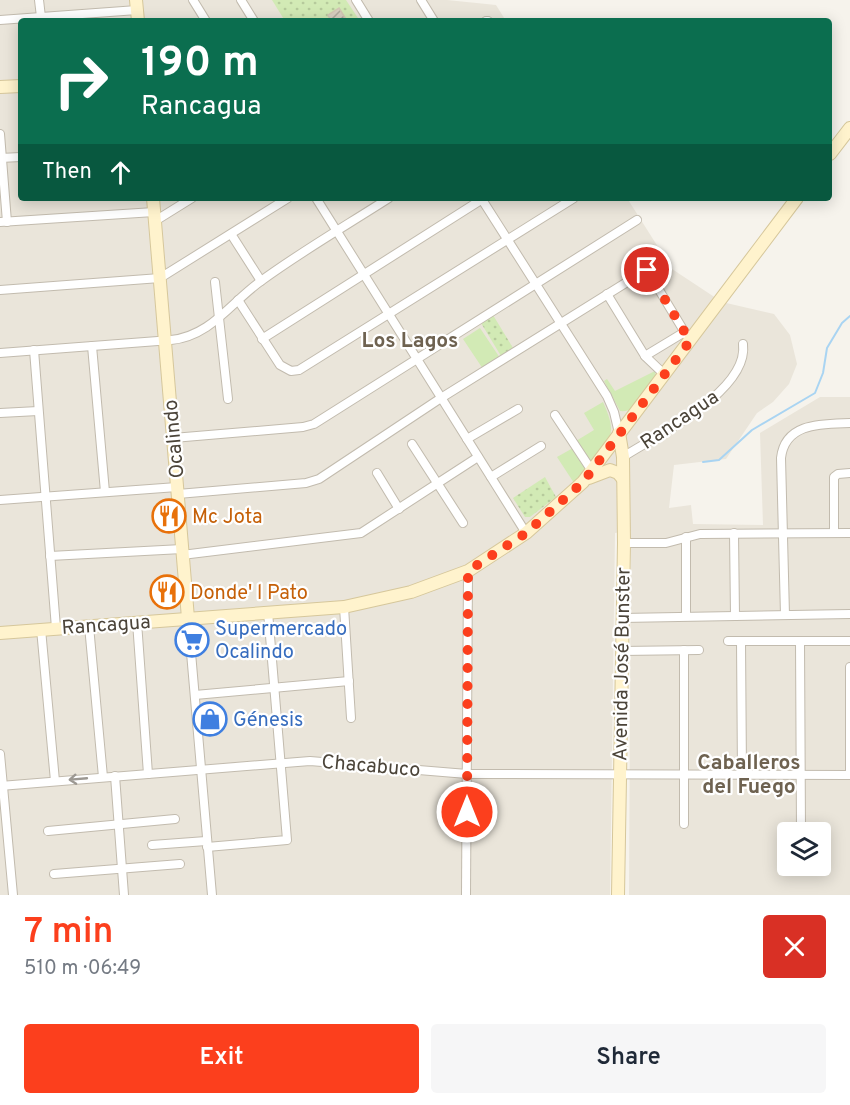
<!DOCTYPE html>
<html lang="en">
<head>
<meta charset="utf-8">
<style>
	:root { --surface:#fff; --page:#f6f6f7; --text:#1f2937; --muted:#747a83; --accent:#fc3f1d }
	body { margin:0; font-family:Overpass,sans-serif; background:var(--page); color:var(--text); height:100vh; display:flex; flex-direction:column; font-size:22px; white-space:nowrap }
	* { box-sizing:border-box; margin:0 }
	p { font-size:20px; color:var(--muted) }
	.icon { flex:none; width:33px; height:33px; fill:none; stroke:currentColor; stroke-width:2; stroke-linecap:round; stroke-linejoin:round }
	.map { position:relative; height:895px; overflow:hidden }
	.sheet { display:flex; flex-direction:column; background:var(--surface); flex:1 }
	.sheet>* { flex:none }
	.guide { position:absolute; left:18px; top:18px; width:814px; height:183px; border-radius:6px; box-shadow:0 3px 15px #0003; background:#0b6e4f; color:#fff; overflow:hidden }
	.fabs { position:absolute; left:777px; top:822px; display:grid; gap:12px }
	.fabs a { display:grid; place-items:center; width:54px; height:54px; border-radius:6px; background:var(--surface); box-shadow:0 3px 15px #0003; font-size:30px }
	.pin { position:absolute; display:grid; place-items:center; width:51px; height:51px; color:#fff; margin:-26px; border:3px solid #fff; border-radius:50%; box-shadow:0 2px 6px #0007 }
	.me { position:absolute; width:66px; margin:-33px; rotate:0deg; stroke-linejoin:round; filter:drop-shadow(0 0 4px #0008) }
	.turn { display:flex; align-items:center; gap:21px; height:126px; padding:0 24px; font-size:27px }
	.turn .icon { width:78px; height:78px; stroke-width:2.5 }
	.turn b { display:block; font-size:42px; line-height:51px }
	.then { display:flex; align-items:center; height:57px; padding:0 24px; background:#0003; gap:12px; font-size:22px }
	.round { display:grid; place-items:center; flex:none; width:63px; height:63px; border-radius:6px; background:var(--page) }
	.overview { display:flex; align-items:center; justify-content:space-between; height:102px; padding:0 24px }
	h1 { font-size:36px; font-weight:600; line-height:45px; color:var(--accent) }
	.action { display:flex; gap:12px; margin-top:auto; padding:12px 24px }
	.action a { flex:1; height:69px; border-radius:6px; background:var(--accent); color:#fff; font-size:24px; font-weight:600; line-height:69px; text-align:center }
	.action a+a { background:var(--page); color:var(--text) }
	.map>svg:first-child { display:block }
	.residential { fill:#eae5da; fill-rule:evenodd }
	.grass { fill:#d2eab5 }
	.park { fill:url(#park-dots) }
	.lines { fill:none; stroke-linecap:round; stroke-linejoin:round }
	.stream { stroke:#a9d4f2; stroke-width:2 }
	.building { fill:url(#building-hatch); stroke:#d3c7b4; stroke-width:1.5 }
	.street-casing { stroke:#c2bbae; stroke-width:10 }
	.secondary-casing { stroke:#d6c79b; stroke-width:14 }
	.street { stroke:#fff; stroke-width:8 }
	.secondary { stroke:#fff3cd; stroke-width:12 }
	.oneway { stroke:#9c9892 }
	.route { stroke:#fc3f1d; stroke-width:10; stroke-dasharray:0 18 }
	.labels { text-anchor:middle; stroke-width:4.5; stroke-linejoin:round; paint-order:stroke }
	.street-label { font-size:20px; fill:#4b4439; stroke:#fff }
	.food-label { font-size:20px; fill:#c56008; stroke:#fff; text-anchor:start }
	.shop-label { font-size:20px; fill:#366cbe; stroke:#fff; text-anchor:start }
	.neighbourhood-label { font-size:21px; font-weight:bold; fill:#6e6250; stroke:#fff }
</style>
</head>
<body>
<div class="map">
<svg width="850" height="895" viewBox="0 0 850 895">
	<defs>
		<pattern id="park-dots" width="8" height="8" patternUnits="userSpaceOnUse" patternTransform="scale(1.5)"><rect width="8" height="8" fill="#d2eab5"/><path d="M2 2h.1M6 6h.1" fill="none" stroke="#b6ca9c" stroke-width="1.8" stroke-linecap="round"/></pattern>
		<pattern id="building-hatch" width="6" height="6" patternUnits="userSpaceOnUse" patternTransform="scale(1.5)"><rect width="6" height="6" fill="#d8cfc1"/><path d="M-1 1l2-2M0 6l6-6M5 7l2-2" fill="none" stroke="#b1aa9e"/></pattern>
	</defs>
	<rect width="100%" height="100%" fill="#f6f3ec"/>
	<path class="residential" d="M0 0H447L496 5 506 21H21V198H627L672 269 722 302 774 314 790 335 797 364 789 384 773 402 757 413 726 459 674 465 669 508 691 505 693 524 763 525 760 433 820 397H850V895H629L631 531 615 533 610 895H0ZM788 832H820V866H788Z"/>
	<g class="grass">
		<polygon points="480,328 500,358 483,369 463,339"/>
		<path d="M655 371 656 380C647 393 638 413 620 411L604 381 607 379 615 391Z"/>
		<path d="M603 402C618 435 611 438 591 466L576 441 594 430 584 413Z"/>
		<polygon points="573,448 586,469 574,483 557,457"/>
	</g>
	<g class="park">
		<polygon points="272,0 346,0 360,21 285,21"/>
		<polygon points="493,315 513,348 501,356 481,323"/>
		<polygon points="545,477 556,497 530,517 525,517 513,498"/>
	</g>
	<g class="lines">
		<polyline class="stream" points="703,462 719,460 752,430 815,393 823,373 827,348 842,323 850,316"/>
	</g>
	<polygon class="building" points="339,8 347,21 331,21 328,15"/>
	<g class="lines">
		<defs>
			<g id="street">
				<polyline points="39,0 41,17"/>
				<polyline points="193,0 206,21"/>
				<polyline points="241,0 254,21"/>
				<polyline points="356,0 369,21"/>
				<polyline points="421,0 434,21"/>
				<polyline points="0,20 137,10"/>
				<polyline points="486,21 488,21"/>
				<polyline points="0,134 7,222"/>
				<polyline points="0,158 21,157"/>
				<polyline points="316,198 526,533"/>
				<polyline points="481,198 607,396 614,412 619,433"/>
				<polyline points="155,221 192,198"/>
				<polyline points="0,222 154,212"/>
				<polyline points="231,234 261,281"/>
				<polyline points="647,270 690,341"/>
				<polyline points="215,282 228,399"/>
				<polyline points="0,290 160,278 288,198"/>
				<polyline points="607,294 645,356"/>
				<polyline points="238,300 280,365 291,371 299,370 574,198"/>
				<polyline points="262,339 484,198"/>
				<polyline points="92,346 105,492"/>
				<polyline points="34,350 56,628"/>
				<path d="M0 353 171 340C211 336 231 302 261 281 302 251 347 225 389 198"/>
				<polyline points="665,375 645,356 683,333"/>
				<polyline points="0,413 38,411"/>
				<polyline points="555,415 592,471"/>
				<polyline points="173,438 303,427 314,424 637,220"/>
				<polyline points="467,439 518,409"/>
				<polyline points="412,444 463,523"/>
				<path d="M623 457C657 435 749 391 743 344"/>
				<polyline points="377,473 399,509"/>
				<polyline points="491,477 541,446"/>
				<polyline points="178,494 306,483 319,479 441,398 664,259"/>
				<polyline points="0,500 177,487"/>
				<polyline points="734,533 735,616"/>
				<polyline points="834,533 834,477 838,474 850,473"/>
				<polyline points="686,537 686,616"/>
				<polyline points="624,543 666,543 700,534 850,533"/>
				<polyline points="182,555 361,533 478,457"/>
				<polyline points="50,556 182,549"/>
				<polyline points="344,607 351,718"/>
				<path d="M785 615 781 458C785 422 823 424 850 423"/>
				<polyline points="188,618 212,895"/>
				<polyline points="622,618 850,614"/>
				<polyline points="137,622 148,774"/>
				<polyline points="89,626 103,777"/>
				<polyline points="41,629 55,781"/>
				<polyline points="728,641 850,641"/>
				<polyline points="741,641 742,775"/>
				<polyline points="800,641 801,832"/>
				<polyline points="621,651 699,650"/>
				<polyline points="195,695 349,681"/>
				<polyline points="0,754 13,895"/>
				<polyline points="850,775 850,667"/>
				<polyline points="115,776 124,895"/>
				<polyline points="0,786 310,761 467,774 850,775"/>
				<polyline points="684,824 684,650"/>
				<polyline points="48,831 175,819"/>
				<polyline points="152,845 206,841"/>
				<polyline points="207,847 287,840 268,612"/>
				<polyline points="54,874 180,864"/>
				<polyline points="466,895 468,571"/>
			</g>
			<g id="secondary">
				<polyline points="136,0 138,21"/>
				<polyline points="0,87 21,86"/>
				<polyline points="830,154 850,128"/>
				<polyline points="153,198 188,618"/>
				<polyline points="589,478 610,470 618,473 623,479"/>
				<polyline points="0,633 344,607 411,592 468,571 526,533 583,482 797,198"/>
				<polyline points="618,895 624,543 623,457 619,433"/>
			</g>
		</defs>
		<use href="#street" class="street-casing"/>
		<use href="#secondary" class="secondary-casing"/>
		<use href="#street" class="street"/>
		<use href="#secondary" class="secondary"/>
	</g>
	<defs><path id="oneway-shaft" d="M-6 0H5M1.5-3L5.5 0L1.5 3" fill="none" stroke-width="1.6" stroke-linecap="round" stroke-linejoin="round" transform="scale(1.5)"/></defs>
	<use class="oneway" href="#oneway-shaft" transform="translate(78 779) rotate(175)"/>
	<g class="lines">
		<polyline class="route" points="467,812 468,571 526,533 583,482 690,341 647,270"/>
	</g>
	<defs>
		<symbol id="restaurant-ring" viewBox="-11 -11 22 22"><circle r="9.5" fill="#fff" stroke="#e8710a" stroke-width="1.5"/><path d="M-5-6h1v4h1v-4h1v4h1v-4h1v5L-1.5 .5V6h-2V.5L-5-1ZM5-6V6H3V1.5H1.5Q1.5-4 5-6Z" fill="#e8710a"/></symbol>
		<symbol id="supermarket-ring" viewBox="-11 -11 22 22"><circle r="9.5" fill="#fff" stroke="#3f7fe0" stroke-width="1.5"/><path d="M-6-5.5h2.5l.6 2H6L4.5 2H-2.5L-4.4-4H-6ZM-1.5 3.2a1.3 1.3 0 1 0 .1 0ZM3 3.2a1.3 1.3 0 1 0 .1 0Z" fill="#3f7fe0"/></symbol>
		<symbol id="shop-ring" viewBox="-11 -11 22 22"><circle r="9.5" fill="#fff" stroke="#3f7fe0" stroke-width="1.5"/><path d="M-5-2.5h2.3a2.7 3.5 0 0 1 5.4 0H5L5.5 6h-11ZM-1.5-2.5h3a1.5 2.3 0 0 0-3 0Z" fill="#3f7fe0"/></symbol>
	</defs>
	<g fill-rule="evenodd">
		<use href="#restaurant-ring" x="150" y="497" width="38" height="38"/>
		<use href="#restaurant-ring" x="148" y="573" width="38" height="38"/>
		<use href="#supermarket-ring" x="173" y="621" width="38" height="38"/>
		<use href="#shop-ring" x="191" y="700" width="38" height="38"/>
	</g>
	<g class="labels">
		<g class="street-label">
			<text transform="translate(679 419) rotate(-34)" y="7">Rancagua</text>
			<text transform="translate(173 439) rotate(-95)" y="7">Ocalindo</text>
			<text transform="translate(106 624) rotate(-4)" y="7">Rancagua</text>
			<text transform="translate(621 664) rotate(-89)" y="7">Avenida José Bunster</text>
			<text transform="translate(371 765) rotate(5)" y="7">Chacabuco</text>
		</g>
		<g class="food-label">
			<text x="192" y="523">Mc Jota</text>
			<text x="190" y="599">Donde' l Pato</text>
		</g>
		<g class="shop-label">
			<text x="215" y="635">Supermercado<tspan x="215" dy="23">Ocalindo</tspan></text>
			<text x="233" y="726">Génesis</text>
		</g>
		<g class="neighbourhood-label">
			<text x="410" y="347">Los Lagos</text>
			<text x="749" y="769">Caballeros<tspan x="749" dy="24">del Fuego</tspan></text>
		</g>
	</g>
</svg>
<div class="fabs">
<a><svg class="icon" aria-label="layers" viewBox="0 0 24 24"><path d="M12 4l9 5-9 5-9-5zM3 14l9 5 9-5"/></svg></a>
</div>
<div class="pin" style="left:647px;top:270px;background:#d93025"><svg class="icon" aria-label="arrive" viewBox="0 0 24 24"><path d="M6 21V4h12l-3 4 3 4H6"/></svg></div>
<svg class="me" style="left:467px;top:812px" viewBox="-20 -20 40 40"><circle r="17" fill="#fc3f1d" stroke="#fff" stroke-width="3"/><path d="M0-11L8 9 0 5-8 9z" fill="#fff"/></svg>
<div class="guide">
<div class="turn"><svg class="icon" aria-label="right" viewBox="0 0 24 24"><path d="M7 20v-9h11M14 6l5 5-5 5"/></svg><div><b>190 m</b>Rancagua</div></div>
<div class="then">Then<svg class="icon" aria-label="ahead" viewBox="0 0 24 24"><path d="M12 20V5M6 11l6-6 6 6"/></svg></div>
</div>
</div>
<section class="sheet">
<div class="overview"><div><h1>7 min</h1><p>510 m · 06:49</p></div><a class="round" style="background:#d93025;color:#fff"><svg class="icon" aria-label="close" viewBox="0 0 24 24"><path d="M6 6l12 12M18 6L6 18"/></svg></a></div>
<div class="action"><a>Exit</a><a>Share</a></div>
</section>
</body>
</html>
